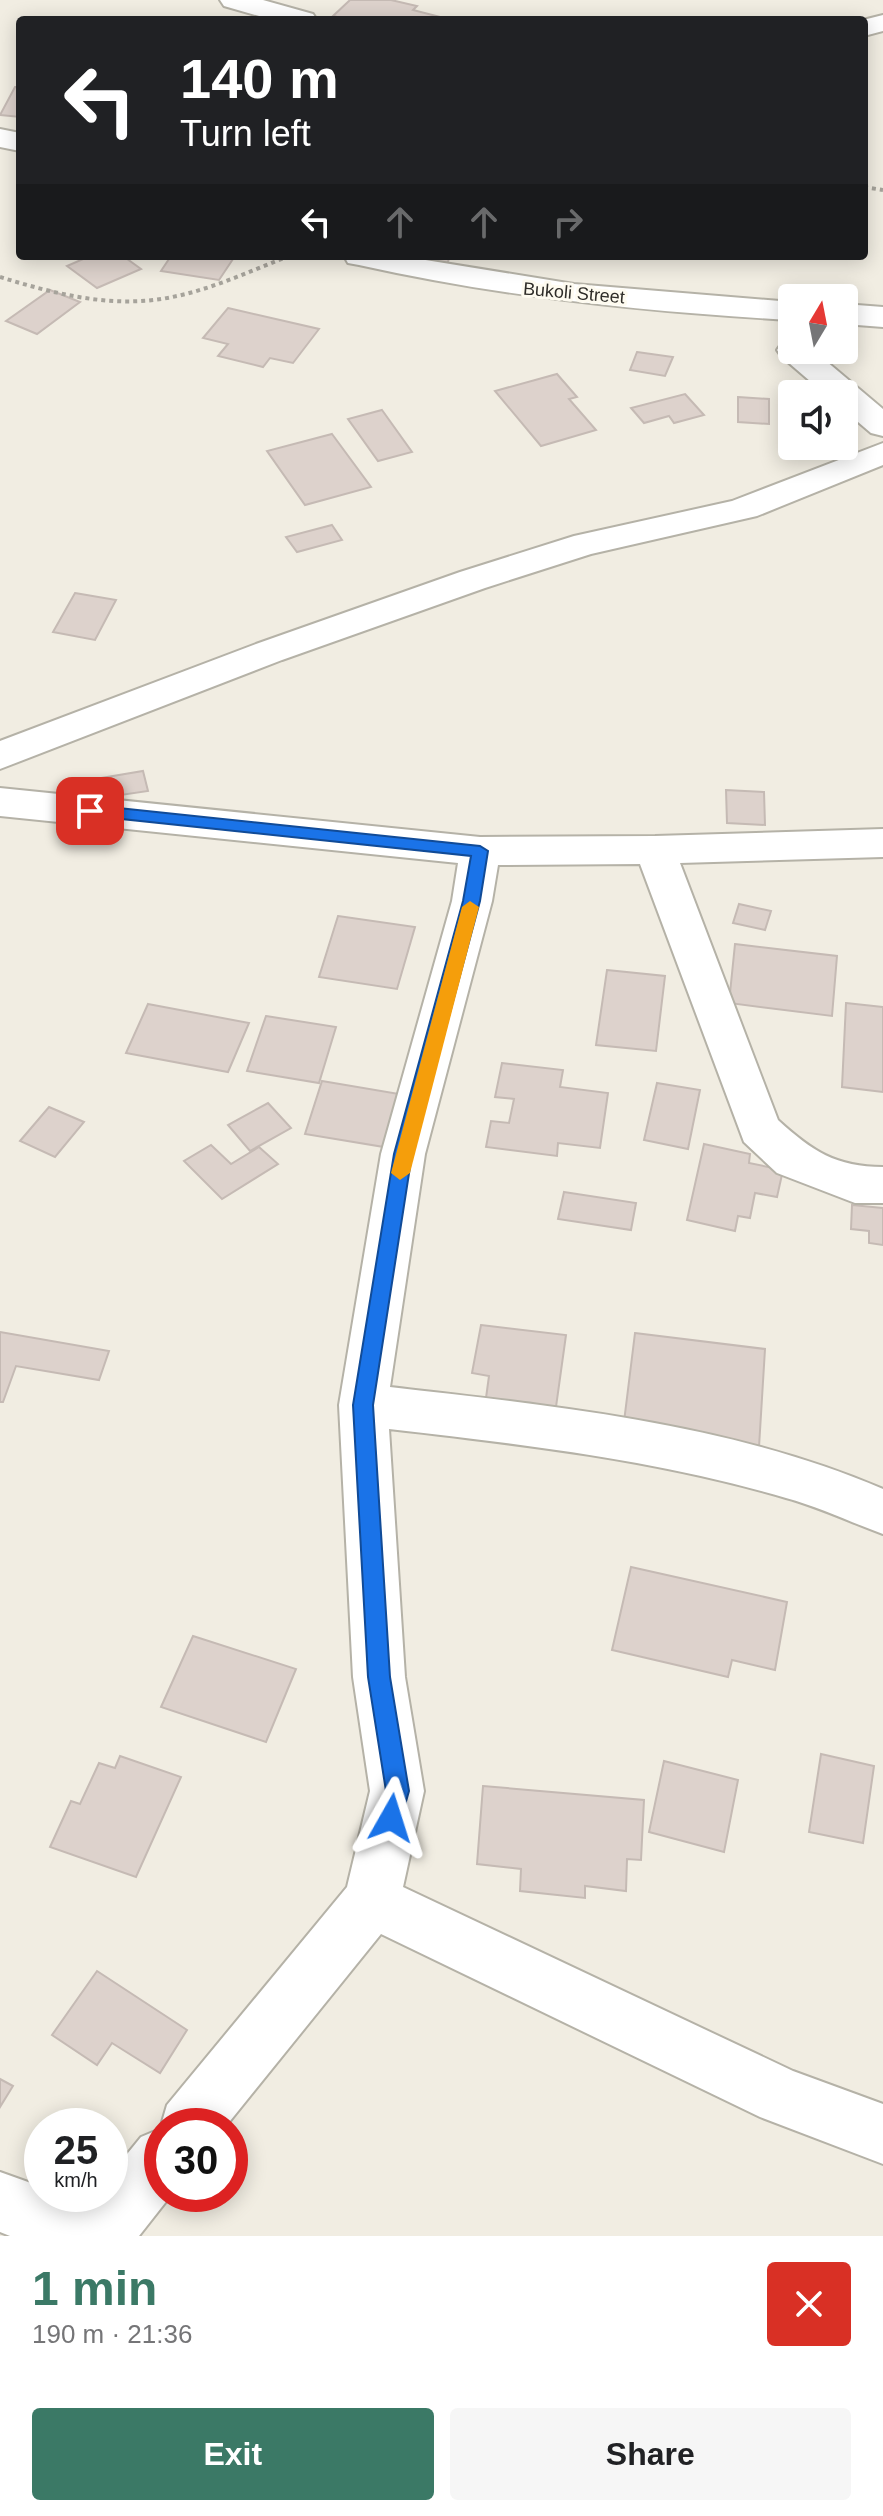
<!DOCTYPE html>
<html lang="en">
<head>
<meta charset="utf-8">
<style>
	:root { --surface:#fff; --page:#f6f6f6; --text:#202124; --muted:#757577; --accent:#3b7966 }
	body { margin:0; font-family:Helvetica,sans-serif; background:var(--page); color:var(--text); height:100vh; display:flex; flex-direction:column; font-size:30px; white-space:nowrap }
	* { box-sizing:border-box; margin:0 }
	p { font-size:26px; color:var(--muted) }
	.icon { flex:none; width:44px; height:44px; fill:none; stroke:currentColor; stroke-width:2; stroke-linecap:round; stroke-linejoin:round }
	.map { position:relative; height:2236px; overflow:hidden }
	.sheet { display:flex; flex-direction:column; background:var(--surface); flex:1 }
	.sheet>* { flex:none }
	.guide { position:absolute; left:16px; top:16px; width:852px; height:244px; border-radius:8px; box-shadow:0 4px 20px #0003; background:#202124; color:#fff; overflow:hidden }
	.needle { width:52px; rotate:10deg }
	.fabs { position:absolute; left:778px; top:284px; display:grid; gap:16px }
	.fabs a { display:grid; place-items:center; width:80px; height:80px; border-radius:8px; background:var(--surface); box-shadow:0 4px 20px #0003; font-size:40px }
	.speed { position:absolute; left:24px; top:2108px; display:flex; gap:16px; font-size:40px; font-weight:700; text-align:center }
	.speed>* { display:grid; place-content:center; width:104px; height:104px; border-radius:50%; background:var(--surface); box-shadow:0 4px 20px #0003; line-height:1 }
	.speed small { font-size:20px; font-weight:400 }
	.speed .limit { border:12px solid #d22; background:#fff; color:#111 }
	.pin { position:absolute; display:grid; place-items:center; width:68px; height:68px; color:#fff; margin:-34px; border-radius:16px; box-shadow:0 4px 12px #0006 }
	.me { position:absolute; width:88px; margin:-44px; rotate:6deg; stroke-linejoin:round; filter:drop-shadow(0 0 6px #0008) }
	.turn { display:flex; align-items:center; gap:28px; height:168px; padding:0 32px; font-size:36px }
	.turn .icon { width:104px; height:104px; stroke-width:2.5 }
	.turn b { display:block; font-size:56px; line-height:68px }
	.lanes { display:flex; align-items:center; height:76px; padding:0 32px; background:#0003; justify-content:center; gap:40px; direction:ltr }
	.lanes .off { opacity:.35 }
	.round { display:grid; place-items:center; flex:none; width:84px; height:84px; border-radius:8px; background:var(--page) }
	.headline { display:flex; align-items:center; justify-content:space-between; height:136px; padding:0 32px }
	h1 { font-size:48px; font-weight:700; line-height:60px; color:var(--accent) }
	.button { display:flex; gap:16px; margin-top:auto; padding:16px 32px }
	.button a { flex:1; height:92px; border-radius:8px; background:var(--accent); color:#fff; font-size:32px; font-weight:700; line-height:92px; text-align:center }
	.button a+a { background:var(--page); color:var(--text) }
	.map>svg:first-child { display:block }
	.building { fill:#ddd2cc; stroke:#c5bab4; stroke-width:2 }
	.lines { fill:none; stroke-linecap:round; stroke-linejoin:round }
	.minor-casing { stroke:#b5b2a7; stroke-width:4 }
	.path { stroke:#a6a39b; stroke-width:4; stroke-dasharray:4 4; stroke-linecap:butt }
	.minor { fill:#fff; fill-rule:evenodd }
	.route { fill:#1a73e8; stroke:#114b97; stroke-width:2 }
	.slow { fill:#f59e0b }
	.labels { text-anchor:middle; stroke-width:6; stroke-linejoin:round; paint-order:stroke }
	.far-street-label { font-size:18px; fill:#2f2d29; stroke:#fefbf0 }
</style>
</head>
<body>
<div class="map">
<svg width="883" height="2236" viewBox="0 0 883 2236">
	<rect width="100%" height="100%" fill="#f1ede2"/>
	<g class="building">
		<polygon points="350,0 391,0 417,6 413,10 440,17 436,20 350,20 333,16"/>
		<polygon points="15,87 20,87 20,117 0,115"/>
		<polygon points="90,256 123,256 141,269 97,288 67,266"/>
		<polygon points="171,256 235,256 219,280 161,271"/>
		<polygon points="407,256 450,256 447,264 406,260"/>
		<polygon points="50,290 80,302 37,334 6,321"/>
		<polygon points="228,308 319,329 293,363 270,358 263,367 218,356 228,344 203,338"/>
		<polygon points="637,352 673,357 665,376 630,370"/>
		<polygon points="557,374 577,397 569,399 596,430 541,446 495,391"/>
		<polygon points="685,394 704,415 674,423 669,416 644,423 631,408"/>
		<polygon points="738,397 769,399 769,424 738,422"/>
		<polygon points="382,410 412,452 378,461 348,419"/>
		<polygon points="332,434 371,487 305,505 267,451"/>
		<polygon points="332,525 342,540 297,552 286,537"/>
		<polygon points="75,593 116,600 95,640 53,632"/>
		<polygon points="143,771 148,791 94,799 89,780"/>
		<polygon points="726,790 764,792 765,825 727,823"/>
		<polygon points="739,904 771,911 765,930 733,923"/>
		<polygon points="338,916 415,927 397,989 319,977"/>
		<polygon points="735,944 837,956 832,1016 729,1003"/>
		<polygon points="607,970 665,976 656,1051 596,1045"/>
		<polygon points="846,1003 883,1007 883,1092 842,1087"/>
		<polygon points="148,1004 249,1023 228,1072 126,1053"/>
		<polygon points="266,1016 336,1027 319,1083 247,1071"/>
		<polygon points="502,1063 563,1070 560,1087 608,1093 600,1148 558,1143 557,1156 486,1147 491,1121 509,1123 514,1099 495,1097"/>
		<polygon points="322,1081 399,1094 384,1147 305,1134"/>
		<polygon points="657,1083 700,1090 688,1149 644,1140"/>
		<polygon points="268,1103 291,1128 250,1151 228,1125"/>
		<polygon points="49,1107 84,1122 55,1157 20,1141"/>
		<polygon points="704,1144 750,1154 749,1163 783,1170 777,1197 755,1193 750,1218 738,1216 735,1231 687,1220"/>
		<polygon points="211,1145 231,1164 259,1147 278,1164 222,1199 184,1161"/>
		<polygon points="564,1192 636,1203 631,1230 558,1219"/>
		<polygon points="852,1205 883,1208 883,1245 869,1243 869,1231 851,1229"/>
		<polygon points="481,1325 566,1335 556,1407 486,1398 489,1376 472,1373"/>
		<polygon points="0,1332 109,1351 99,1380 16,1366 3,1402 0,1402"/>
		<polygon points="635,1333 765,1349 759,1447 623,1430"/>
		<polygon points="631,1567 787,1602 775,1670 732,1660 728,1677 612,1650"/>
		<polygon points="193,1636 296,1669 266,1742 161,1707"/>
		<polygon points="821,1754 874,1766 863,1843 809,1832"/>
		<polygon points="120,1756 181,1777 136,1877 50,1847 71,1801 80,1804 99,1763 115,1768"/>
		<polygon points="664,1761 738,1780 724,1852 649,1832"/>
		<polygon points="483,1786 644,1800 641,1860 627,1859 626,1891 585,1886 585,1898 520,1891 521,1869 477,1864"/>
		<polygon points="97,1971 187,2030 160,2073 112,2043 97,2065 52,2035"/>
		<polygon points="0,2079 13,2086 0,2107"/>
	</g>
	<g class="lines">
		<defs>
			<g id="minor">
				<polygon points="220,0 263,0 313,14 317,20 273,20 224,6"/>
				<polygon points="883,15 883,31 864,36 863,20"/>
				<polygon points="0,129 20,133 20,151 0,147"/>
				<path d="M344 256H401L574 284 792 302V320C646 312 502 297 359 265L348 263Z"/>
				<polygon points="844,304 883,307 883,327 844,324"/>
				<polygon points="792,341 792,350 813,350 883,409 883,436 871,433 844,410 844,394 825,394 782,357 777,350 782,343"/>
				<polygon points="883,443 883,465 757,516 591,554 485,588 282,660 0,769 0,741 256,644 460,572 574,536 732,501"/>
				<path d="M0 788 480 837 655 836 883 829V857L680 863 778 1120C812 1151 836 1167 883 1167V1203H855L777 1173 744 1142 640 864 498 865 492 901 425 1154 390 1387C555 1406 729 1423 883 1489V1534C850 1522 819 1507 786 1498 657 1460 521 1444 389 1429L405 1677 424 1791 403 1887 793 2071 883 2104V2164L760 2117 381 1934 226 2126H162V2194H172L139 2236H10L0 2232V2172L42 2187V2194H62L87 2203 95 2194H110V2175L141 2137 160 2129 167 2105 347 1887 370 1791 353 1677 339 1405 381 1154 452 901 458 863 0 816Z"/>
			</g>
		</defs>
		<use href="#minor" class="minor-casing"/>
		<g class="path">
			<polyline points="864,187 883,190"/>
			<path d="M0 277C49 292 101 306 153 300 200 295 245 273 289 256"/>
		</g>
		<use href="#minor" class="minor"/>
	</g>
	<polygon class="route" points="90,805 480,846 488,851 480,901 412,1154 373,1405 390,1677 409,1791 399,1826 391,1829 383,1826 380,1818 386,1791 368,1677 353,1405 394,1154 463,901 471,856 84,815 84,807"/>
	<polygon class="slow" points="470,901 479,907 410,1173 400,1180 391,1173 462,907"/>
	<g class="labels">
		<g class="far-street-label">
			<text transform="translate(574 293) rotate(5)" y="6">Bukoli Street</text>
		</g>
	</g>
</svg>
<div class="fabs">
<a><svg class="needle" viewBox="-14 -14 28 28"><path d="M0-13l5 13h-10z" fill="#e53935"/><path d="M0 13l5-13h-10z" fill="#757577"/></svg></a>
<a><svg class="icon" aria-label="sound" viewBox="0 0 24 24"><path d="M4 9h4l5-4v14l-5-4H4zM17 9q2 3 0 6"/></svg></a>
</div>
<div class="speed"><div>25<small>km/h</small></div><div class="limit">30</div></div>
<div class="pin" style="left:90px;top:811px;background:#d93025"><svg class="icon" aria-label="arrive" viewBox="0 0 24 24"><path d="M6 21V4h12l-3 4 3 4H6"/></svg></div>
<svg class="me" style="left:391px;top:1818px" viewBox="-20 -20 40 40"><path d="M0-17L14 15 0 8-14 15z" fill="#1a73e8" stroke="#fff" stroke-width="4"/></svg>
<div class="guide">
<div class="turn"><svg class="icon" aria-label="left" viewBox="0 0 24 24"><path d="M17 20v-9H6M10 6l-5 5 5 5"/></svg><div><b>140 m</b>Turn left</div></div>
<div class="lanes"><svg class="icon" aria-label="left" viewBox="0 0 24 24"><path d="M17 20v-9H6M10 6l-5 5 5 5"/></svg><svg class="icon off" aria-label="ahead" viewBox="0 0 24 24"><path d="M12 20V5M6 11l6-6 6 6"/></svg><svg class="icon off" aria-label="ahead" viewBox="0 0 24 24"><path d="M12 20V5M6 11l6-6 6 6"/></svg><svg class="icon off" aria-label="right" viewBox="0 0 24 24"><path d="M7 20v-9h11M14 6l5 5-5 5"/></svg></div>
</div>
</div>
<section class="sheet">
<div class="headline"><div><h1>1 min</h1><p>190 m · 21:36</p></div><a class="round" style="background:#d93025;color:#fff"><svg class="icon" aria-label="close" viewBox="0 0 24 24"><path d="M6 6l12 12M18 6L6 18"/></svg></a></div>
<div class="button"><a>Exit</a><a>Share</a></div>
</section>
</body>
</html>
